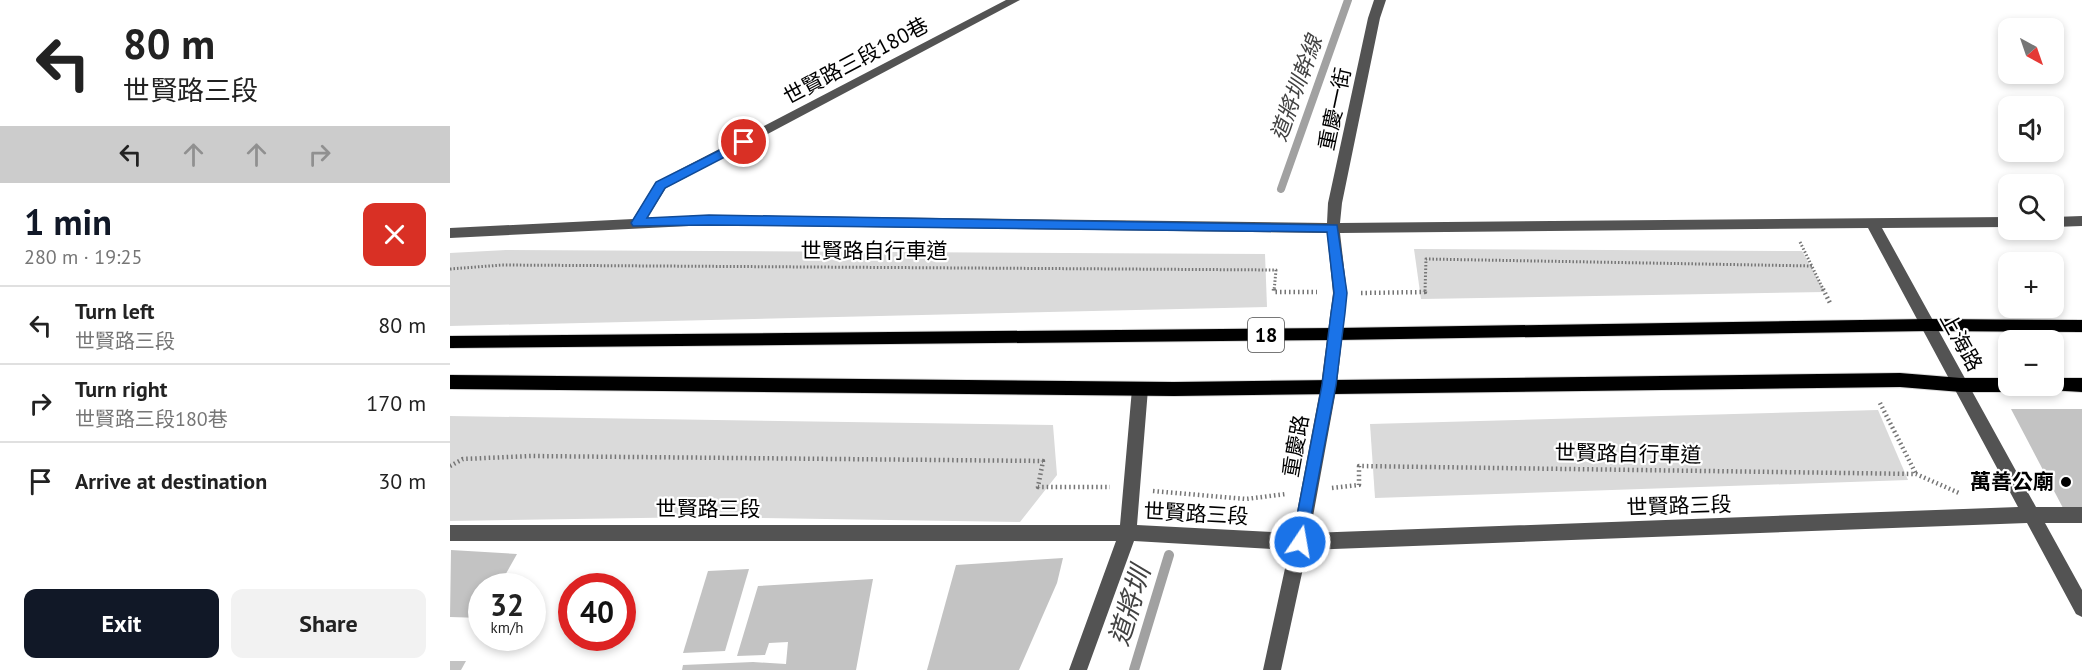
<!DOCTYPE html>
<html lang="en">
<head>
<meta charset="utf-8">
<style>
	:root { --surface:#fff; --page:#f2f2f2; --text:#222; --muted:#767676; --line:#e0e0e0; --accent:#111827 }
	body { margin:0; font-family:"PT Sans","Noto Sans TC",sans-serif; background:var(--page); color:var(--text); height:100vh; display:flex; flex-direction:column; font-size:22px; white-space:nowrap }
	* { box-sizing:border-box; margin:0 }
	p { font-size:20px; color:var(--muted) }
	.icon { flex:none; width:33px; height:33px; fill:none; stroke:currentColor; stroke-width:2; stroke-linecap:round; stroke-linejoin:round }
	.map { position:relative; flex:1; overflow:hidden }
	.panel { display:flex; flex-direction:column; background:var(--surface); width:450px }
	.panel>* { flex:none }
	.top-card { background:#fff; color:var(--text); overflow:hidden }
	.needle { width:39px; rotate:140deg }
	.fabs { position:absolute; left:1548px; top:18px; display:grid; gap:12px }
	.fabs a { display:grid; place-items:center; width:66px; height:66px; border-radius:12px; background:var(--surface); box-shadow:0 3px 9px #0003; font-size:30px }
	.speed { position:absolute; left:18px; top:573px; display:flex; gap:12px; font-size:30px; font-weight:700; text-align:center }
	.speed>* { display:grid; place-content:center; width:78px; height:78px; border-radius:50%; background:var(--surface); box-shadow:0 3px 9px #0003; line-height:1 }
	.speed small { font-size:15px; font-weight:400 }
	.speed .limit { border:9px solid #d22; background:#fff; color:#111 }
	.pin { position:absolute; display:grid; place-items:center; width:51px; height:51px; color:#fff; margin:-26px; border:3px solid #fff; border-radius:50%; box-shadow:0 2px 6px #0007 }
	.me { position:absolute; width:66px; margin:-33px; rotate:12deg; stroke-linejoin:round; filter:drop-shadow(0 0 4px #0008) }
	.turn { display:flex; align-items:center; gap:21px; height:126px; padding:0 24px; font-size:27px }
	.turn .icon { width:78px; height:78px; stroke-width:2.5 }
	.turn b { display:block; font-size:42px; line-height:51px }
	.lanes { display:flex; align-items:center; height:57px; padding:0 24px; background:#0003; justify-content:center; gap:30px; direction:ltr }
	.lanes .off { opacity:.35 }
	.round { display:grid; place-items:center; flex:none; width:63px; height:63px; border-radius:12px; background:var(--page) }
	.head { display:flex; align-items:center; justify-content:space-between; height:102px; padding:0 24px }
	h1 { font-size:36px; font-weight:600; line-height:45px; color:var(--accent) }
	.button { display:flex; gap:12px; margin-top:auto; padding:12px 24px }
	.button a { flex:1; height:69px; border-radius:12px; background:var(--accent); color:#fff; font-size:24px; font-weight:600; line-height:69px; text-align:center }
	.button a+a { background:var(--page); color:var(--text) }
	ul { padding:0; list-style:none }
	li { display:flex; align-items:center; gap:18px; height:78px; padding:0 24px; border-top:2px solid var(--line) }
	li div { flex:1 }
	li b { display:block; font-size:22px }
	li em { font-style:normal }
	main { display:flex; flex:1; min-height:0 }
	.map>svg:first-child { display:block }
	.green { fill:#dadada }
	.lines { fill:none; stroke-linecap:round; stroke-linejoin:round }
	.stream-far1 { stroke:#a1a1a1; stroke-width:8 }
	.stream { stroke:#a1a1a1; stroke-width:10 }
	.building { fill:#c3c3c3 }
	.major-casing { stroke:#dbdbdb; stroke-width:2 }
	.path-far1 { stroke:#757575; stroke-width:3; stroke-dasharray:1.5 2; stroke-linecap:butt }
	.path { stroke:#757575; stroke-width:4.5; stroke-dasharray:1.5 3; stroke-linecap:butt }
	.minor { fill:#535353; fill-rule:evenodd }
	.major { fill:#000; fill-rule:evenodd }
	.route { fill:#1a73e8; stroke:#114b97; stroke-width:1.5 }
	.poi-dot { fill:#000; stroke:#fff; stroke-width:2 }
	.labels { text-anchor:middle; stroke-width:4.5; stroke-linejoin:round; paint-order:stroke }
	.shield { fill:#fff; stroke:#4c4c4c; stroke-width:1.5 }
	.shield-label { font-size:20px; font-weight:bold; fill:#000 }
	.street-label { font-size:21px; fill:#000; stroke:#fff }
	.poi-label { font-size:21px; font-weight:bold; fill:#000; stroke:#fff; text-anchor:end }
	.water-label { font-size:22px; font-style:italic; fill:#424242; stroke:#fff }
	.near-water-label { font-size:27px; font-style:italic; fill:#424242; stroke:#fff }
</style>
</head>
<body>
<main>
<section class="panel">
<div class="top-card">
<div class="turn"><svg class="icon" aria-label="left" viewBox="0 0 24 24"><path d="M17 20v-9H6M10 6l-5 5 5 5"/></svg><div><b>80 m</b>世賢路三段</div></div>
<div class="lanes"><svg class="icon" aria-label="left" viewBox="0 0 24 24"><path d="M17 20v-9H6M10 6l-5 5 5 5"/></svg><svg class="icon off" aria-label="ahead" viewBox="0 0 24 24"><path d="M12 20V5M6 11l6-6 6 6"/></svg><svg class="icon off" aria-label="ahead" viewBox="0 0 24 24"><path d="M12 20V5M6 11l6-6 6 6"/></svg><svg class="icon off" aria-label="right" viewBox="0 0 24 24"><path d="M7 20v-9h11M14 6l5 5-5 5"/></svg></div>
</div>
<div class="head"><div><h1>1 min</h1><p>280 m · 19:25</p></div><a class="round" style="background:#d93025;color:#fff"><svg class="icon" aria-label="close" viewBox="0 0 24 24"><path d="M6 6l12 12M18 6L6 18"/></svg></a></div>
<ul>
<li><svg class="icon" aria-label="left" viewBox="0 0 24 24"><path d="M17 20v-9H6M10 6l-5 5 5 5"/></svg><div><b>Turn left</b><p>世賢路三段</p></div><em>80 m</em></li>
<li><svg class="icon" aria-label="right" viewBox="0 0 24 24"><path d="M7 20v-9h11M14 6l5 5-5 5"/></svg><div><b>Turn right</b><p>世賢路三段180巷</p></div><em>170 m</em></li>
<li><svg class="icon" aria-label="arrive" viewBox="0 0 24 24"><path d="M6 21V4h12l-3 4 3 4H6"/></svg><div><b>Arrive at destination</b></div><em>30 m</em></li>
</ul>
<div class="button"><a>Exit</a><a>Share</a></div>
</section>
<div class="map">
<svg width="1632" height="670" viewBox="0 0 1632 670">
	<rect width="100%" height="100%" fill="#fff"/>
	<g class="green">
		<polygon points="964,249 1352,251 1375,292 971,299"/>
		<polygon points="56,250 815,254 817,307 0,326 0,253"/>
		<polygon points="1428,410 1458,480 925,498 920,424"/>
		<polygon points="0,416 603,425 607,475 570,522 256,517 0,521"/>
	</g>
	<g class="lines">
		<polyline class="stream-far1" points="831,189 898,0"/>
		<polyline class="stream" points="684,670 719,555"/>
	</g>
	<g class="building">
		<polygon points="1561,409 1632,409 1632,508 1613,508"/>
		<polygon points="1,550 67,554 49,586 32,586 32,618 0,617"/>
		<polygon points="613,558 607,583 569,670 477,670 506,565"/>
		<polygon points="299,569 275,651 233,653 258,571"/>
		<polygon points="423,579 406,670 232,670 233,665 303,662 336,664 338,642 319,643 315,655 287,656 308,586"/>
		<polygon points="0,661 16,661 11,670 0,670"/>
	</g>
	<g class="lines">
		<defs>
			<g id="major">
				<polygon points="1478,319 1632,320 1632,332 1478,331 886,340 0,348 0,336 886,328"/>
				<polygon points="1450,373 1511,378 1558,378 1558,386 1566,386 1564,390 1558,392 1511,392 1450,387 724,396 0,389 0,375 724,382"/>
				<polygon points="1604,378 1632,378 1632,392 1598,390 1596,386 1604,386"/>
			</g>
		</defs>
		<use href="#major" class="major-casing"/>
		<g class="path-far1">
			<polyline points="1350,242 1374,291"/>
			<polyline points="0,269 52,265 826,270 824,291"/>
			<polyline points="975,291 976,259 1362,266"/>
		</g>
		<g class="path">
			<polyline points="824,289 824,292 867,292"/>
			<polyline points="1373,289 1381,305"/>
			<polyline points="911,293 975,292 975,289"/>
			<polyline points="1430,403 1466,474"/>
			<polyline points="0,466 13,459 81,456 593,461 588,487 660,487"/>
			<polyline points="882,488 909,485 909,466 1466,474 1509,493"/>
			<polyline points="703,491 796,499 836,494"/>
		</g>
		<g class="minor">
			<path d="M556 0H570L216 188 197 218 259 215 877 223 878 203 918 18 924 0H936L930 18 892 203 890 223 1558 217V227L1432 228 1586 507H1632V523H1595L1632 590V617L1626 614 1577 523 857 550 831 670H813L839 550 684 541 637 670H619L666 541H0V525H670L682 389 684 384 690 382 696 384 698 389 687 525 843 533 871 385 883 293 877 233 259 225 0 238V228L183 219 206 182ZM1418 228 1568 507 860 533 887 385 897 293 890 233Z"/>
			<polygon points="1632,216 1632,226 1604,227 1604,217"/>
		</g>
		<use href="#major" class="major"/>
	</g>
	<polygon class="route" points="294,138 299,142 298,145 215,188 197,218 259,215 887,225 897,293 895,313 886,385 855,548 850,550 844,548 842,542 872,385 881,313 884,293 877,232 259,225 183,226 181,223 206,182"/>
	<circle class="poi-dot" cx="1616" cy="482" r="6"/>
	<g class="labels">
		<rect class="shield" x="798" y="318" width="36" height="34" rx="4.5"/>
		<g class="shield-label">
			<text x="816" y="342">18</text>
		</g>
		<g class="street-label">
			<text transform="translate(406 61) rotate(-28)" y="7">世賢路三段180巷</text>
			<text transform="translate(885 109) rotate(-78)" y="7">重慶一街</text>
			<text x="424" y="258">世賢路自行車道</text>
			<text transform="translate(1511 342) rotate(61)" y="7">上海路</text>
			<text transform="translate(846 446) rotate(-80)" y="7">重慶路</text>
			<text transform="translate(1178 454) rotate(1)" y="7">世賢路自行車道</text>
			<text transform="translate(1229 506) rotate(-2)" y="7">世賢路三段</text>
			<text x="258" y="516">世賢路三段</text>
			<text transform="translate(746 514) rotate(3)" y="7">世賢路三段</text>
		</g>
		<g class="poi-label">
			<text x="1604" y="489">萬善公廟</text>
		</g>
		<g class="water-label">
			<text transform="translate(846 88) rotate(-70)" y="8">道將圳幹線</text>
		</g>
		<g class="near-water-label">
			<text transform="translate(680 606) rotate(-73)" y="9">道將圳</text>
		</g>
	</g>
</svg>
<div class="fabs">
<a><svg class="needle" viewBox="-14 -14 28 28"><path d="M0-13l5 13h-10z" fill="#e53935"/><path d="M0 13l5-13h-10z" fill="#767676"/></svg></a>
<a><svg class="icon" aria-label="sound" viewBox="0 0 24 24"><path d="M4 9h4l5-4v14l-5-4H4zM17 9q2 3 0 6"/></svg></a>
<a><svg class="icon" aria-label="search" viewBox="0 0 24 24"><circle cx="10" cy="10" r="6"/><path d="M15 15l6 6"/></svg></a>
<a>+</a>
<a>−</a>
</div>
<div class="speed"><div>32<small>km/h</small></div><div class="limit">40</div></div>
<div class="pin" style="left:294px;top:142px;background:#d93025"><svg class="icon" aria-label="arrive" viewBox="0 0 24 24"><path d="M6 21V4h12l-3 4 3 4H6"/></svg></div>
<svg class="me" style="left:850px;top:542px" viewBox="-20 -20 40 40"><circle r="17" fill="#1a73e8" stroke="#fff" stroke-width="3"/><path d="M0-11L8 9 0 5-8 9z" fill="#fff"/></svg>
</div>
</main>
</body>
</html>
